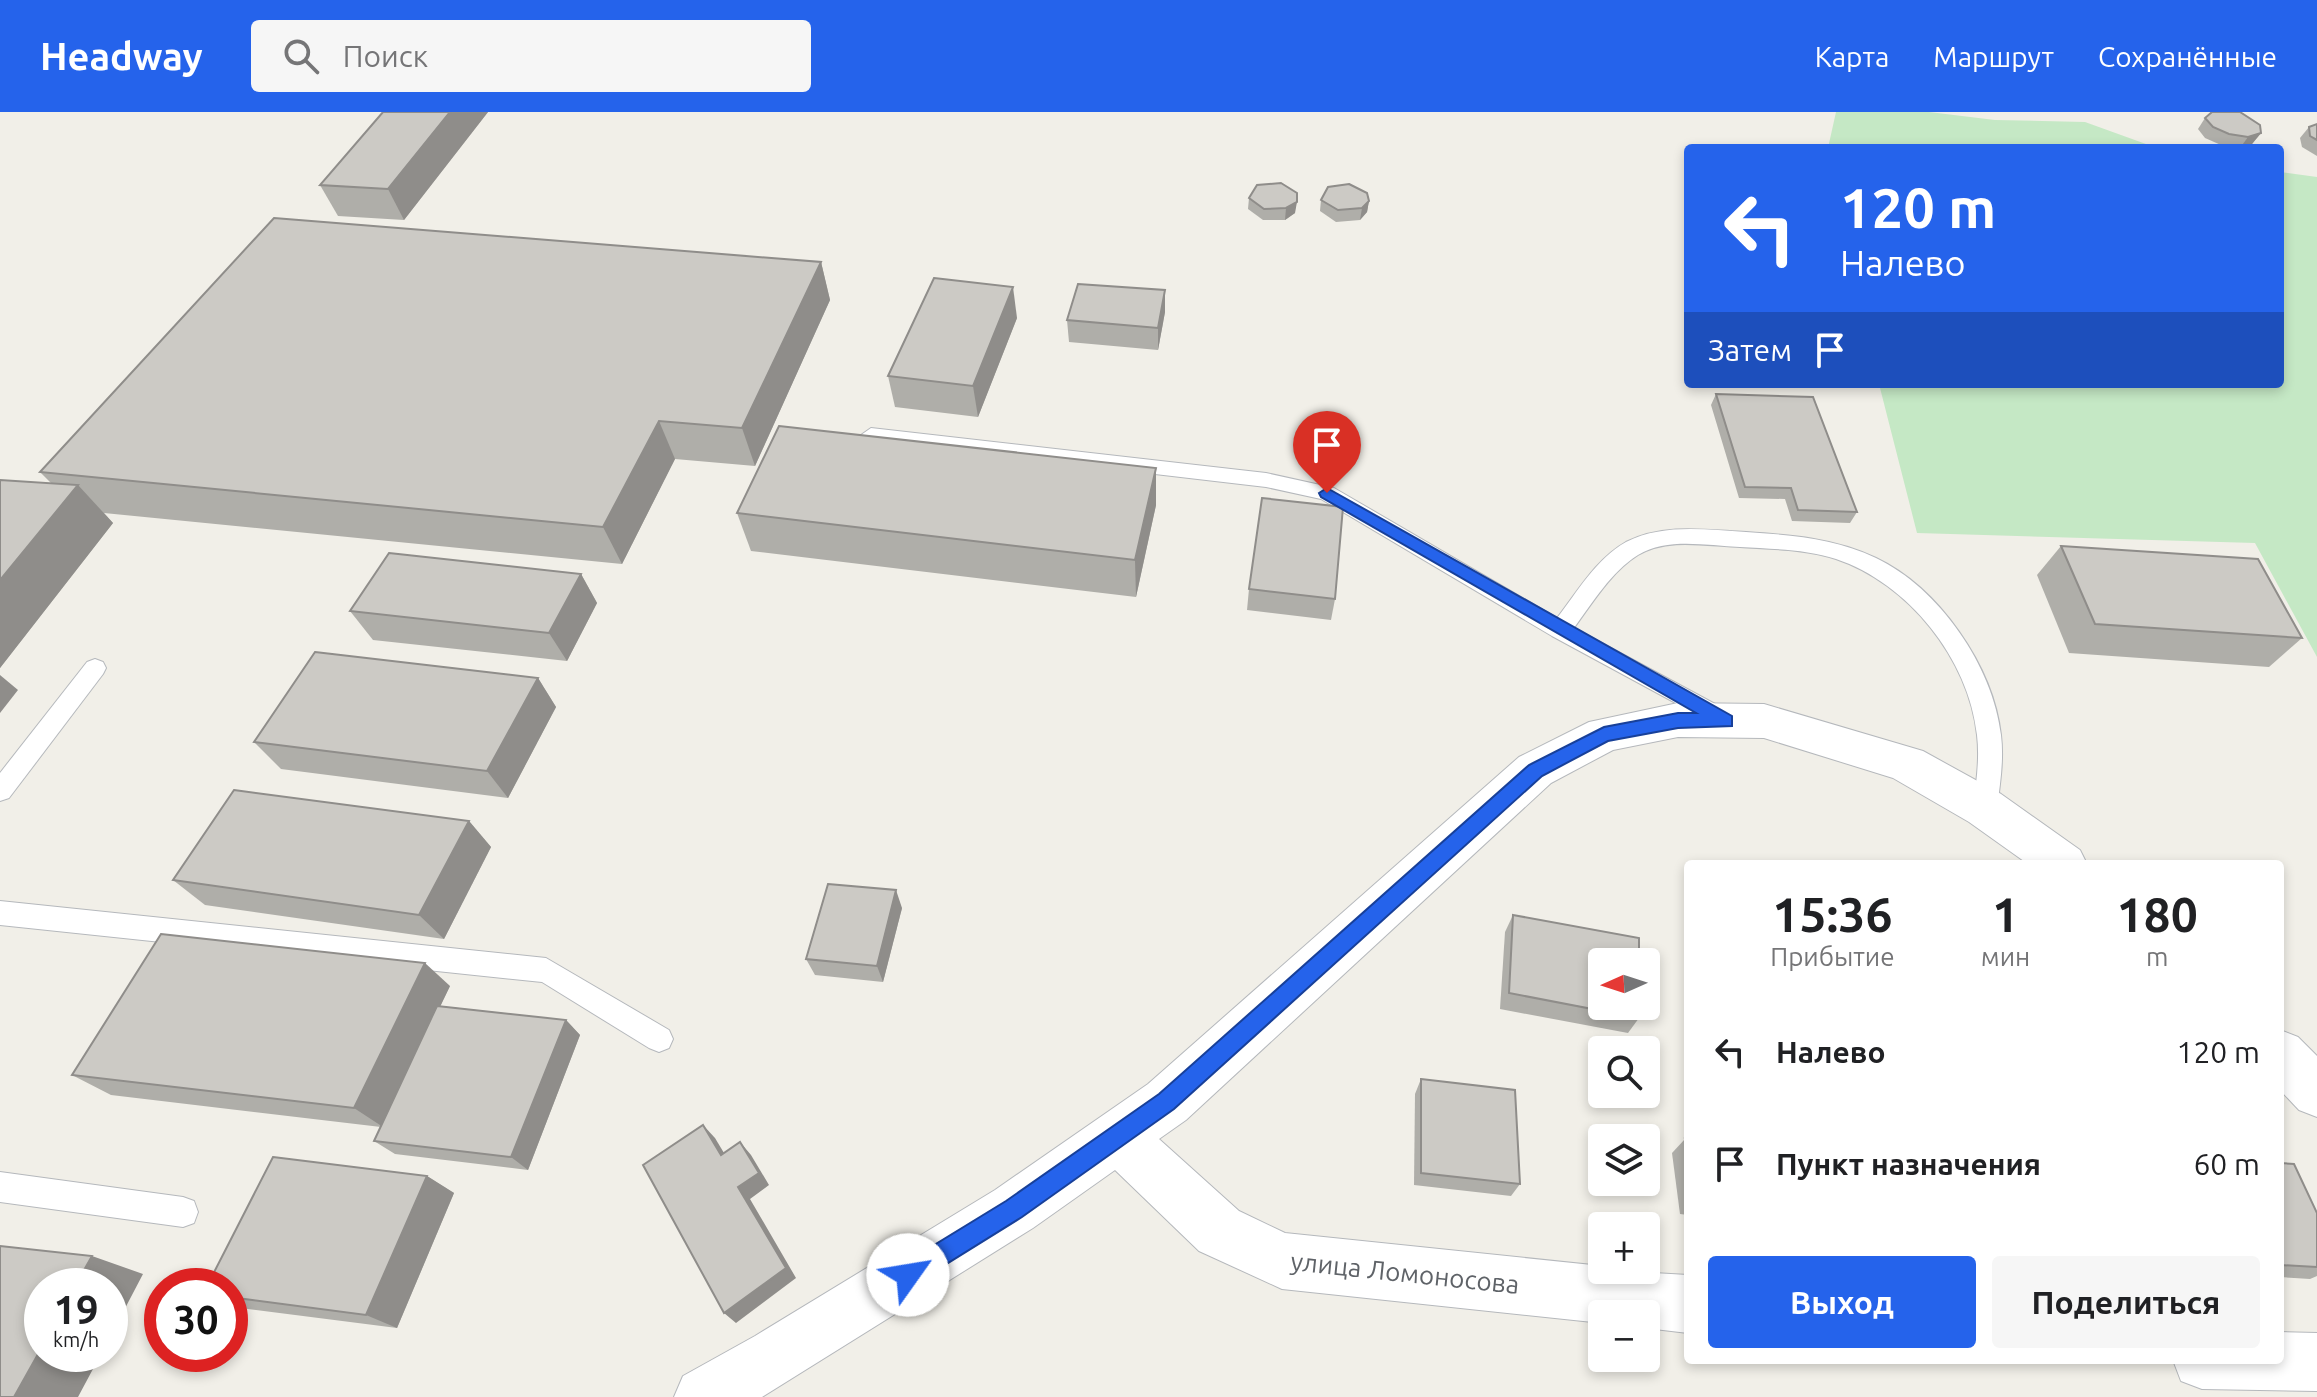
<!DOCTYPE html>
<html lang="ru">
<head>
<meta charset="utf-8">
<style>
	:root { --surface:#fff; --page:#f6f6f6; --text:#202124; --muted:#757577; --accent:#2563eb }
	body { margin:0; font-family:Ubuntu,sans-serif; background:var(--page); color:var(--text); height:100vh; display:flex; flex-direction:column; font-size:30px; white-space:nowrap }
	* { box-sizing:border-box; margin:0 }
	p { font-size:26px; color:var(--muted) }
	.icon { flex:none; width:44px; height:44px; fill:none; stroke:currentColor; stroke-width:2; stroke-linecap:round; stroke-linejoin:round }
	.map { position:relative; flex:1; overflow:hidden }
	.side { position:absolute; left:1684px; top:748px; width:600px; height:504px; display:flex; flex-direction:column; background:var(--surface); border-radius:8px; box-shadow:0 4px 12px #0003 }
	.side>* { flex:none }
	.top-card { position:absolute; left:1684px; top:32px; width:600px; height:244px; border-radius:8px; box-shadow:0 4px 12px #0003; background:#2563eb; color:#fff; overflow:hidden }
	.needle { width:52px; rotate:267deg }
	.tools { position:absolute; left:1588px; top:836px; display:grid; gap:16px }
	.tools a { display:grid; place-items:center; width:72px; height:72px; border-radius:8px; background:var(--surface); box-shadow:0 4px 12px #0003; font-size:40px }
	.speed { position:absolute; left:24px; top:1156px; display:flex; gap:16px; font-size:40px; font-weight:700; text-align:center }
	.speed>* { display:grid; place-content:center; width:104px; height:104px; border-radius:50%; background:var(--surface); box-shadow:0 4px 12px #0003; line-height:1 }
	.speed small { font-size:20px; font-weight:400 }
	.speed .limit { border:12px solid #d22; background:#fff; color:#111 }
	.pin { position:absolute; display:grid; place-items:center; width:68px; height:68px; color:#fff; margin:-82px -34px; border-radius:50% 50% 50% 0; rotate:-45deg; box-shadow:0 0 8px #0007 }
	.pin .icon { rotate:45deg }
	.me { position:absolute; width:88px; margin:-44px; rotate:58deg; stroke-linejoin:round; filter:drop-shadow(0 0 6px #0008) }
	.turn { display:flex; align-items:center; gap:28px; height:168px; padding:0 24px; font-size:36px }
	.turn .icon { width:104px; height:104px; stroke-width:2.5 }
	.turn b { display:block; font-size:56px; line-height:68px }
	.then { display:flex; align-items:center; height:76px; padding:0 24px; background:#0003; gap:16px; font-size:30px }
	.eta { display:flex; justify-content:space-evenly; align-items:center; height:136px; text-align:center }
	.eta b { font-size:48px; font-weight:700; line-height:56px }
	.primary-button { display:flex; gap:16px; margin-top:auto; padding:16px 24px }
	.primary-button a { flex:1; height:92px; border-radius:8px; background:var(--accent); color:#fff; font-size:32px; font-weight:700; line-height:92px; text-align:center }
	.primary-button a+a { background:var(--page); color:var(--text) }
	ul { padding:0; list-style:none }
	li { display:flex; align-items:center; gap:24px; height:112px; padding:0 24px }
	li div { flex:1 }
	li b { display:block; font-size:30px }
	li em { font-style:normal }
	header { display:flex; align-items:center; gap:48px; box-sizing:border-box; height:112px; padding:0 40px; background:var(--accent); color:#fff }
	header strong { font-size:38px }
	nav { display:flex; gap:44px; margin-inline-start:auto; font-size:28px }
	.search { width:560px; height:72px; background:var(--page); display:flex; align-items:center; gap:20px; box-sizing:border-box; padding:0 28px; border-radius:8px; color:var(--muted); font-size:30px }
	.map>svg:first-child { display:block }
	.green { fill:#c5e8c5 }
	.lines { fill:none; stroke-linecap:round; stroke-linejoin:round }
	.service-casing { stroke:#b5b8bc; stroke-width:2 }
	.minor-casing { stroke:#b5b8bc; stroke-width:2 }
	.service { fill:#fff; fill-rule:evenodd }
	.minor { fill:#fff; fill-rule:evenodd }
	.wall { fill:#afaea9 }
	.shaded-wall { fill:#8f8d8a }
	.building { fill:#cccac5; stroke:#8f8d8a; stroke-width:2 }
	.route { fill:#2563eb; stroke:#184099; stroke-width:2 }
	.labels { text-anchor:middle; stroke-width:6; stroke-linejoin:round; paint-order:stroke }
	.near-street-label { font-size:26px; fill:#5f6368; stroke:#fff }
</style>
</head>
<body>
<header>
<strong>Headway</strong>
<div class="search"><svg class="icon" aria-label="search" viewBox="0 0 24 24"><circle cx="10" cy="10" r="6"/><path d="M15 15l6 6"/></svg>Поиск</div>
<nav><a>Карта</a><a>Маршрут</a><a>Сохранённые</a></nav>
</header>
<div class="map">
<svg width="2317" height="1285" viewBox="0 0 2317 1285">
	<rect width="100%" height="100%" fill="#f1efe8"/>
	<g class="green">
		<polygon points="1836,0 1929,0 1995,8 2085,10 2157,36 1828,36"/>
		<polygon points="2280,60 2317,65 2317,545 2255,431 1917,421 1879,272 2280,272"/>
	</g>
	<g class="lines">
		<defs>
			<g id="service">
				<path d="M871 316 1266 361 1334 376 1557 506C1578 479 1596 447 1626 430 1664 411 1706 418 1746 420 1790 423 1835 426 1876 446 1939 476 1993 554 2001 623 2004 648 2000 672 1997 696L1994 703 1985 706 1976 703 1973 696C1976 672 1980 648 1977 623 1969 547 1908 471 1836 447 1806 437 1771 437 1740 435 1707 434 1668 425 1638 443 1611 460 1593 490 1574 516L1728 599 1732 606 1728 613 1720 615 1552 524 1321 387 1266 375 864 328 861 323Z"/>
				<polygon points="95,547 103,550 106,556 103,562 9,686 0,689 0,661 87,550"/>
				<polygon points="0,789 546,846 669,918 673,927 669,936 659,940 649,936 542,870 0,813"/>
				<polygon points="0,1060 183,1085 194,1089 198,1100 194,1111 183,1115 0,1090"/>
			</g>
			<g id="minor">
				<polygon points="1678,591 1764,592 1923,639 2001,682 2080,738 2087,752 2028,752 1969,710 1893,666 1764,626 1678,625 1613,638 1551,671 1186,1008 1159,1027 1239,1099 1285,1121 1602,1154 1602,1158 1688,1163 1688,1221 1646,1216 1646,1202 1602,1202 1602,1211 1282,1177 1199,1139 1115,1058 1033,1116 762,1285 674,1285 683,1264 755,1224 995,1078 1148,972 1519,645 1589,610"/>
				<polygon points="2280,918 2298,925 2317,944 2317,1005 2299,998 2280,978"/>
				<polygon points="2280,1220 2317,1221 2317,1279 2202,1277 2181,1269 2173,1248 2280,1248"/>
			</g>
		</defs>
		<use href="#service" class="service-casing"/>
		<use href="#minor" class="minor-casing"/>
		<use href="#service" class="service"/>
		<use href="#minor" class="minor"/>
	</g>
	<g class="wall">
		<polygon points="383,0 488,0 404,108 338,104 320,73"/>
		<polygon points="2205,6 2261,21 2252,32 2240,36 2221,33 2205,26 2198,17"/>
		<polygon points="2317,12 2317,44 2302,35 2300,26 2309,15"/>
		<polygon points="1257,73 1295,101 1285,108 1263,108 1248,97 1249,86"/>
		<polygon points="1321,88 1369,89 1367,100 1360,108 1336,110 1320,99"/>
		<polygon points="821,150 830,188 755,354 675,347 622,452 104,401 113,411 0,556 0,368 51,371 40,360"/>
		<polygon points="1165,178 1165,200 1158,238 1069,230 1067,208"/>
		<polygon points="1017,206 978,305 895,295 888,264"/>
		<polygon points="1716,282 1857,400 1850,411 1792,409 1785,387 1739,386 1711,293"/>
		<polygon points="1156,356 1156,393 1136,485 751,439 737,401"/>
		<polygon points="2061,434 2302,526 2269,555 2069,541 2037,463"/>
		<polygon points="581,462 597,491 567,549 373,528 350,499"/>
		<polygon points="1249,477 1335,487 1331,508 1247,498"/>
		<polygon points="538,566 556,595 508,686 281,657 254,630"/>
		<polygon points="469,709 491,735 444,827 205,793 173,768"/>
		<polygon points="902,796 883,870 815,863 806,847"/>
		<polygon points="1513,803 1639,906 1628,921 1500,897 1505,820"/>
		<polygon points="450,874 440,894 566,908 580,923 528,1058 395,1042 374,1029 381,1015 111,983 72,963"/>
		<polygon points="1421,967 1520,1072 1511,1084 1414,1073 1415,982"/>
		<polygon points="1685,1027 1688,1028 1688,1103 1680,1102 1672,1041"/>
		<polygon points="2280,1051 2317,1101 2317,1164 2310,1167 2280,1165"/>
		<polygon points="427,1064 454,1081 397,1216 240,1196 230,1192 230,1174"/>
	</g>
	<g class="shaded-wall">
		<polygon points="450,0 488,0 404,108 388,77"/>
		<polygon points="2261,21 2252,32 2240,36 2248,25"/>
		<polygon points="1369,89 1367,100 1360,108 1362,96"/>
		<polygon points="1297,90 1295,101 1285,108 1286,96"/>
		<polygon points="821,150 830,188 755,354 742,316"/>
		<polygon points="1013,175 1017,206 978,305 973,274"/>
		<polygon points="1165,178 1165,200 1158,238 1158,216"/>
		<polygon points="659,309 675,347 622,452 603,415"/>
		<polygon points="1156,356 1156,393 1136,485 1135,448"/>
		<polygon points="78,373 113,411 0,556 0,468"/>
		<polygon points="581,462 597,491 567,549 549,521"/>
		<polygon points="0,563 18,578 0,601"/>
		<polygon points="538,566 556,595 508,686 487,659"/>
		<polygon points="469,709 491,735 444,827 419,803"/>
		<polygon points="896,778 902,796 883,870 877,854"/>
		<polygon points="425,851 450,874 383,1015 354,996"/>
		<polygon points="566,908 580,923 528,1058 511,1045"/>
		<polygon points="703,1013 715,1026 733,1056 721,1043"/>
		<polygon points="740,1030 751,1043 769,1073 750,1087 796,1166 736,1211 724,1201 738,1075"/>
		<polygon points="427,1064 454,1081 397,1216 366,1203"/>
		<polygon points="92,1144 143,1162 110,1225 110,1174 75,1174"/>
		<polygon points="42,1235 42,1242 101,1242 78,1285 14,1285"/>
	</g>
	<g class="building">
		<polygon points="383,0 450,0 388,77 320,73"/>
		<polygon points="2212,0 2240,0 2260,13 2261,21 2248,25 2229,22 2213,15 2205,6"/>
		<polygon points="2317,12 2317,28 2310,24 2309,15"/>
		<polygon points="1281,71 1297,81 1297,90 1286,96 1264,97 1249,86 1257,73"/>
		<polygon points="1349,72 1367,81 1369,89 1362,96 1338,98 1321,88 1328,75"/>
		<polygon points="274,106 821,150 742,316 659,309 603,415 40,360"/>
		<polygon points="934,166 1013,175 973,274 888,264"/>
		<polygon points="1078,172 1165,178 1158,216 1067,208"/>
		<polygon points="1716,282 1813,285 1857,400 1798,398 1791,376 1745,375"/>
		<polygon points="779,314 1156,356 1135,448 737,401"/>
		<polygon points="0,368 78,373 0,468"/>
		<polygon points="1262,386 1343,395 1335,487 1249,477"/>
		<polygon points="2061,434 2258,447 2302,526 2095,512"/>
		<polygon points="389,441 581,462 549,521 350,499"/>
		<polygon points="315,540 538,566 487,659 254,630"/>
		<polygon points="234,678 469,709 419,803 173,768"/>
		<polygon points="828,772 896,778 877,854 806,847"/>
		<polygon points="1513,803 1639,826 1639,850 1602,850 1602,894 1639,894 1639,906 1509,881"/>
		<polygon points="161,822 425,851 354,996 72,963"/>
		<polygon points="437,894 566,908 511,1045 374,1029"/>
		<polygon points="1421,967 1515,978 1520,1072 1421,1061"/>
		<polygon points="703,1013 721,1043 740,1030 759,1061 738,1075 786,1156 724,1201 643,1053"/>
		<polygon points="1685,1027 1688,1028 1688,1045"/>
		<polygon points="273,1045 427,1064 366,1203 230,1185 230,1174 207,1174"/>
		<polygon points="2280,1051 2294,1052 2317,1101 2317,1155 2280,1153"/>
		<polygon points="0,1134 92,1144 75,1174 42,1174 42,1235 14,1285 0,1285"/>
	</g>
	<polygon class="route" points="1327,376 1732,604 1732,614 1678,616 1608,629 1542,664 1174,997 1022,1105 916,1171 908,1174 900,1171 896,1163 900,1154 1006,1089 1159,982 1529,653 1604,615 1678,601 1696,601 1321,385 1319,381"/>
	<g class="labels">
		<g class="near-street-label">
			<text transform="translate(1405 1161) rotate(6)" y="9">улица Ломоносова</text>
		</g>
	</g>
</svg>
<div class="tools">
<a><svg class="needle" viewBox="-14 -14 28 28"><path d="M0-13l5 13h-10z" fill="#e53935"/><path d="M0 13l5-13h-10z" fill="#757577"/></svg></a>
<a><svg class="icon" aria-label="search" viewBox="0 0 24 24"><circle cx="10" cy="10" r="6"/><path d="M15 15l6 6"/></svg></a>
<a><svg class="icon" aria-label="layers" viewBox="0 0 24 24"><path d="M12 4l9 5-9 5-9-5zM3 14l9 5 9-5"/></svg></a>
<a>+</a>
<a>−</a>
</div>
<div class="speed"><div>19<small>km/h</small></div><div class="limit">30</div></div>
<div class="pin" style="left:1327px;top:381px;background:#d93025"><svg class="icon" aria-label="arrive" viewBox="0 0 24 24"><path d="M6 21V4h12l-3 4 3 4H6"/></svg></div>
<svg class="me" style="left:908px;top:1163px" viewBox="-20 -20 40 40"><circle r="19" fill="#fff"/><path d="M0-13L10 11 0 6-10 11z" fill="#2563eb"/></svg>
<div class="top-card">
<div class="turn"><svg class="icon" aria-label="left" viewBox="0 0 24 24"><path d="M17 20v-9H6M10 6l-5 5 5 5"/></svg><div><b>120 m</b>Налево</div></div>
<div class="then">Затем<svg class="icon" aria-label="arrive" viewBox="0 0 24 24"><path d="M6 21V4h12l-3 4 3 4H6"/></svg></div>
</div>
<section class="side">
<div class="eta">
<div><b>15:36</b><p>Прибытие</p></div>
<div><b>1</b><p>мин</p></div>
<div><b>180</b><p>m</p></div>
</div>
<ul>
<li><svg class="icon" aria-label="left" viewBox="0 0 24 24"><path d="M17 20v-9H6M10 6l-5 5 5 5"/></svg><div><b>Налево</b></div><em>120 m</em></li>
<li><svg class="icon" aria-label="arrive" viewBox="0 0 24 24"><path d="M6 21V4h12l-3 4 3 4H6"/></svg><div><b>Пункт назначения</b></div><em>60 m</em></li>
</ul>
<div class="primary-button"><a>Выход</a><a>Поделиться</a></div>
</section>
</div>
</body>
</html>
